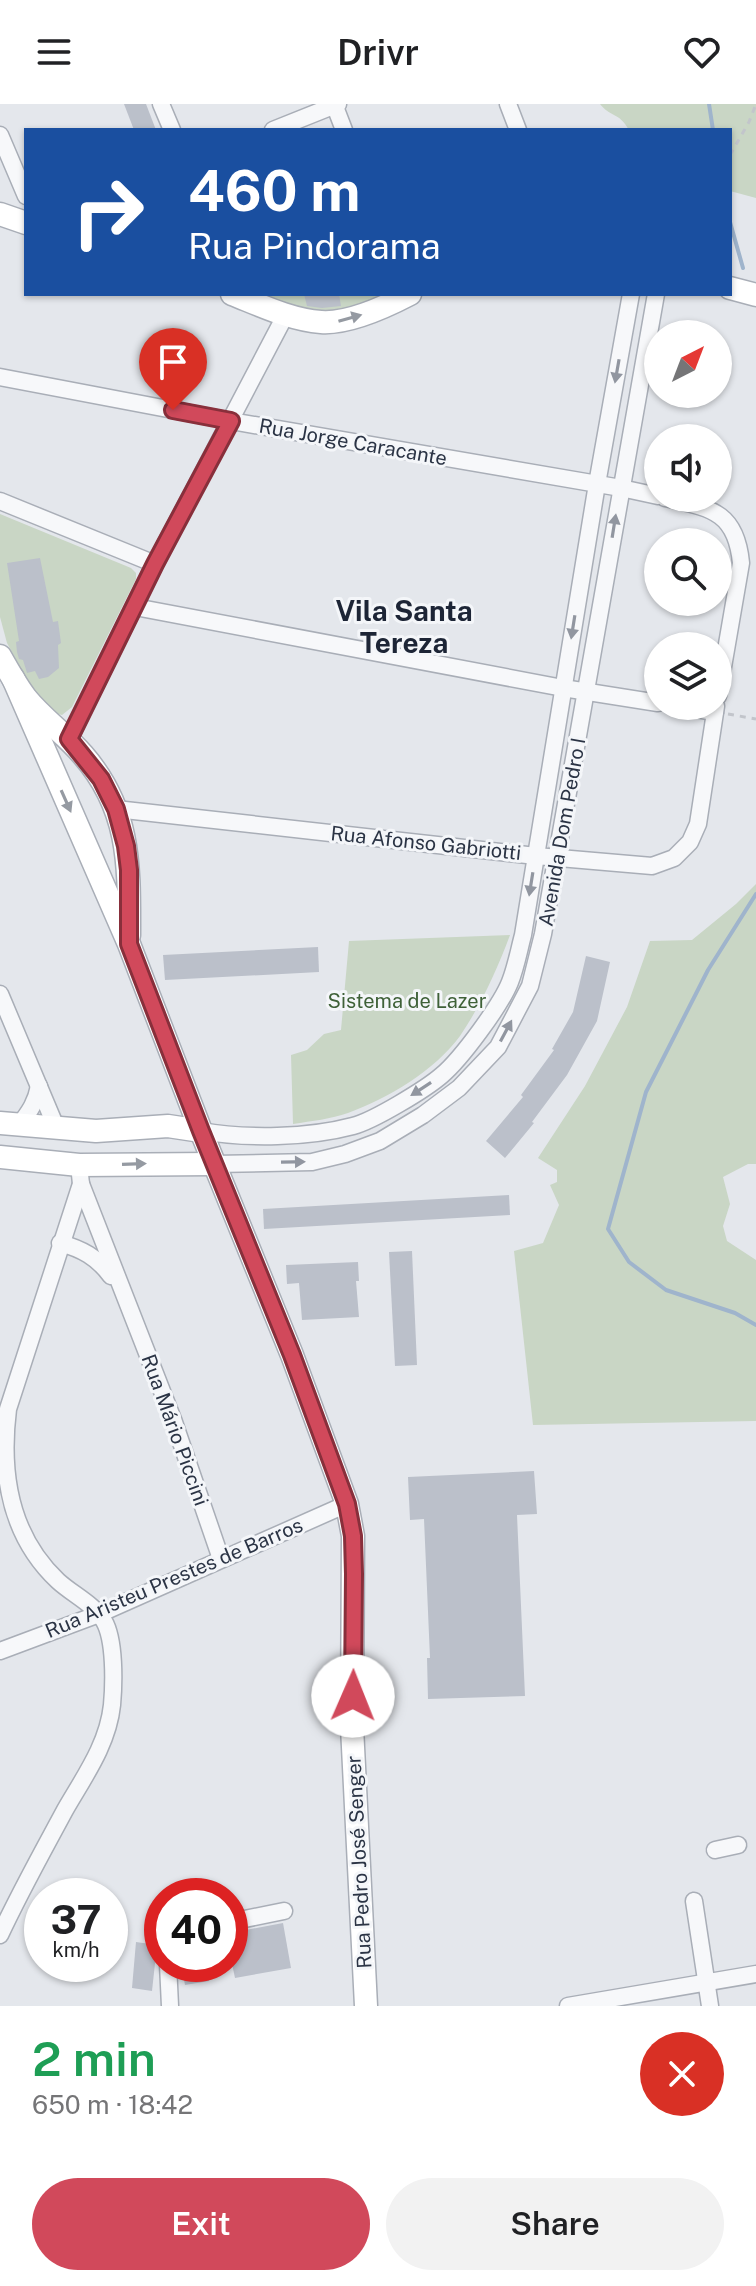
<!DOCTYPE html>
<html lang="en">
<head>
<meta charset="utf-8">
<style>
	:root { --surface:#fff; --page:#f2f2f2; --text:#202124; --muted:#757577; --accent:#d1495b }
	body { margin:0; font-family:"Public Sans",sans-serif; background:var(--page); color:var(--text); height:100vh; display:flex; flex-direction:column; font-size:30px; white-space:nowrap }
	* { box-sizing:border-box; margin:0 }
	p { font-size:26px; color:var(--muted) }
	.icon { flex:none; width:44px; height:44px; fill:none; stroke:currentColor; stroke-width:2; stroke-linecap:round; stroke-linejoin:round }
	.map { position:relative; height:1902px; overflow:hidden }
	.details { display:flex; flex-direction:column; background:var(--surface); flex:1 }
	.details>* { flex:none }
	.hud { position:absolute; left:24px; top:24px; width:708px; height:168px; border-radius:0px; box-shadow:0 2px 6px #0004; background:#1a4fa0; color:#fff; overflow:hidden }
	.needle { width:52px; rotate:42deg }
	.fabs { position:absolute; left:644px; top:216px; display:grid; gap:16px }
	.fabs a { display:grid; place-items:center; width:88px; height:88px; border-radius:50%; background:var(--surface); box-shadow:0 2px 6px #0004; font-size:40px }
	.speed { position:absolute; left:24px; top:1774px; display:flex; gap:16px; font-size:40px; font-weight:700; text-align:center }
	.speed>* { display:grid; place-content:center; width:104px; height:104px; border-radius:50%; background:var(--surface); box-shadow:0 2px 6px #0004; line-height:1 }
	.speed small { font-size:20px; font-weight:400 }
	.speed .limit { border:12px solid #d22; background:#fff; color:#111 }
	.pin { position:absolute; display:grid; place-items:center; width:68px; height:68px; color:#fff; margin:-82px -34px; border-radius:50% 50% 50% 0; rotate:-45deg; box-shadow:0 0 8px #0007 }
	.pin .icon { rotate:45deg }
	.me { position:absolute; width:88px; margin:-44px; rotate:1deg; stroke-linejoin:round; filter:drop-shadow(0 0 6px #0008) }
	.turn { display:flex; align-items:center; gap:28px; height:168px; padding:0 32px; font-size:36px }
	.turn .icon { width:104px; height:104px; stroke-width:2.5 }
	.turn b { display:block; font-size:56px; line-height:68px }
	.round { display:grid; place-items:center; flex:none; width:84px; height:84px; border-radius:42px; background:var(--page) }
	.head { display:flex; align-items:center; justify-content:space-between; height:136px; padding:0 32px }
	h1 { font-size:48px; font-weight:600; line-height:60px; color:#1e9e55 }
	.button { display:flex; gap:16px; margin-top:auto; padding:16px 32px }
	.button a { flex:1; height:92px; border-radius:48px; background:var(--accent); color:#fff; font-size:32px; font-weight:600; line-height:92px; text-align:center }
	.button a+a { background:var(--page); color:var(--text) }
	header { display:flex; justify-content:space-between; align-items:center; height:104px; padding:0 32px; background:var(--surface); font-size:36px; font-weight:600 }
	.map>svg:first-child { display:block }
	.green { fill:#c9d6c5 }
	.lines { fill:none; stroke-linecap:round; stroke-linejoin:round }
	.stream { stroke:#9fb4cc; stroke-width:4 }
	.building { fill:#bbc0ca }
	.street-casing { stroke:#a9aeb7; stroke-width:19 }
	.secondary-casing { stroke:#a9aeb7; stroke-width:25 }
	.path { stroke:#c2c5cb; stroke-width:3; stroke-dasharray:6 6; stroke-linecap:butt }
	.street { stroke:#f7f8fa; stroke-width:16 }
	.secondary { stroke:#fff; stroke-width:22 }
	.oneway { fill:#959aa2 }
	.oneway2 { fill:#9196a0 }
	.route-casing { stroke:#882f3b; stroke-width:20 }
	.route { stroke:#d1495b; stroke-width:14 }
	.labels { text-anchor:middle; stroke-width:6; stroke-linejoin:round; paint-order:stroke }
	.street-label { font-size:20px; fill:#2b3445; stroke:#f4f6f9 }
	.park-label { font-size:20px; fill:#3f6138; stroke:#f4f6f9 }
	.district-label { font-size:28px; font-weight:bold; fill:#1d2536; stroke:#f4f6f9 }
</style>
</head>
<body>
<header><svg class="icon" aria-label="menu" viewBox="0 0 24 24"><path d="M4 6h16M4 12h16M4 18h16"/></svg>Drivr<svg class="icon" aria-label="heart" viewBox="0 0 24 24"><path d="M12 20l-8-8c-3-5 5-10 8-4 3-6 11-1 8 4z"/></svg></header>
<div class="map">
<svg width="756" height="1902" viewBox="0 0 756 1902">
	<rect width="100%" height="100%" fill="#e4e7ec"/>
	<g class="green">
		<path d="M600 0H756V94L730 87V26H629C619 8 610 13 600 0Z"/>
		<path d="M259 190H391C371 199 330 210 309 208 293 206 274 195 259 190Z"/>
		<polygon points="0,410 131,464 136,469 136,475 72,603 62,611 51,608 30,581 7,539 0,513"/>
		<polygon points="756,780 756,1060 748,1060 723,1073 730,1100 723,1122 727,1137 756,1156 756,1317 533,1321 514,1147 543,1139 559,1101 550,1081 557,1078 557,1066 538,1054 585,982 627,903 650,837 692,836 736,800"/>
		<path d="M510 831C497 866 481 901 460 932 434 967 389 994 348 1009 331 1015 312 1017 293 1020L291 951 307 946 324 930 341 926 349 837Z"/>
	</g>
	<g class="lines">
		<g class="stream">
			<polyline points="709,0 713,26"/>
			<polyline points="730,118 743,164"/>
			<polyline points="756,790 708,866 646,988 608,1125 629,1158 666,1186 735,1209 756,1221"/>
		</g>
	</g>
	<g class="building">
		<polygon points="124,0 146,0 156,26 134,26"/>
		<polygon points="304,190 339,190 341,202 322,204 307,202"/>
		<polygon points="40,454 53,518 58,517 61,539 58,541 59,564 48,573 39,575 35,567 27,569 23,556 19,555 17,548 16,538 19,537 7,459"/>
		<polygon points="318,843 319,868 165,876 163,851"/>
		<polygon points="586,852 610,858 597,917 567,971 532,1018 534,1019 505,1054 486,1037 523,993 521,991 554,946 552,945 573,908"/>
		<polygon points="509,1091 510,1111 264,1125 263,1105"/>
		<polygon points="412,1147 417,1261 395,1262 389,1148"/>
		<polygon points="358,1158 359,1177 356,1177 359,1213 302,1216 299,1179 287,1180 286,1161"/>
		<polygon points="534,1367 537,1410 517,1411 525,1592 428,1595 427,1554 430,1554 424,1415 410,1416 408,1373"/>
		<polygon points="283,1819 291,1864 235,1874 230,1850 230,1829"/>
		<polygon points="136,1838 157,1841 152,1887 132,1884"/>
		<polygon points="181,1860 206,1860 209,1877 185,1881"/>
	</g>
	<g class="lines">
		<defs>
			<g id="street">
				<polyline points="161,0 172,26"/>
				<polyline points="334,0 344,26"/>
				<polyline points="508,0 518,26"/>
				<polyline points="273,26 338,0"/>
				<polyline points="0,31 26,92"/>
				<polyline points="0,273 231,317 621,384 658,392"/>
				<path d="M665 394C709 404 736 406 741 459L718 592"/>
				<polyline points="0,397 155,460"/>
				<polyline points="135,503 563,584 658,599"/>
				<polyline points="677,602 715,608"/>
				<polyline points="69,635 155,460 286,210"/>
				<polyline points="116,705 536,752 652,762 674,754 690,738 698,720 716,602"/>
				<polyline points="0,890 56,1023"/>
				<path d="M20 1020C30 1007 36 998 39 982"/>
				<path d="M201 1027C247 1035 308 1034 353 1022 373 1017 426 985 442 971 461 955 501 901 510 878 516 863 519 846 523 831L597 380 631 190"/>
				<polyline points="215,1060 312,1058 345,1050 380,1037 423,1011 459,984 498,943 530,882 543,830 656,190"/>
				<polyline points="81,1080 174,1318 221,1455"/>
				<path d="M60 1139C82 1145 97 1153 111 1172"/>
				<polyline points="0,1547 99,1510 347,1400"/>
				<polyline points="715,1746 738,1741"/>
				<polyline points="694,1797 710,1902"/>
				<polyline points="230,1818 284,1807"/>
				<path d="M0 1831C20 1788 43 1747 65 1706 84 1673 108 1640 112 1601 114 1579 115 1536 104 1517 95 1501 72 1490 58 1477 9 1431 0 1369 8 1305L81 1080 79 1061"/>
				<polyline points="168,1860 170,1902"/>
				<polyline points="568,1902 756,1870"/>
			</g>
			<g id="secondary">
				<polyline points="0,110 26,119"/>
				<polyline points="730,184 756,191"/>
				<path d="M232 190C260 201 291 216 321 218 348 220 387 202 410 190"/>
				<path d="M0 552C8 566 16 581 26 594 43 615 65 630 83 651 131 706 129 763 129 831"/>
				<polyline points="13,574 129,840 201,1027 292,1251 347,1400 353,1432 352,1623 366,1902"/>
				<polyline points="0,1019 96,1027 168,1022 201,1027"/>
				<polyline points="0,1053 79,1061 215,1060"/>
			</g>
		</defs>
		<use href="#street" class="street-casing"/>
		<use href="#secondary" class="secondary-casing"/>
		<g class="path">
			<polyline points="730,51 749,18 756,0"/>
			<polyline points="728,610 756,615"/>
		</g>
		<use href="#street" class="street"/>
		<use href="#secondary" class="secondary"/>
	</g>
	<defs><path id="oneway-solid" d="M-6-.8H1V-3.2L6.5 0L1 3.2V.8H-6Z" transform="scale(2)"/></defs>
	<g class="oneway">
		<use href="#oneway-solid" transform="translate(350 214) rotate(-16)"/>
		<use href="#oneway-solid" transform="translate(66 697) rotate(66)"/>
		<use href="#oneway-solid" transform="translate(134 1060) rotate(-2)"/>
	</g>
	<g class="oneway2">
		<use href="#oneway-solid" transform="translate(617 267) rotate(100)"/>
		<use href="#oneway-solid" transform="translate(614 422) rotate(-81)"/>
		<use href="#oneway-solid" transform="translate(573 523) rotate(99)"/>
		<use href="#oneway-solid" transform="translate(531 780) rotate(99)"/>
		<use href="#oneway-solid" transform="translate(506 927) rotate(-62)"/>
		<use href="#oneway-solid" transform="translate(421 985) rotate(147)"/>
		<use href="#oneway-solid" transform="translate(293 1058) rotate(-1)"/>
	</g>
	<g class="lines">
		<defs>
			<polyline id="route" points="173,306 231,317 155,460 69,635 101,675 116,705 126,742 129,766 129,840 201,1027 292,1251 347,1400 353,1432 354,1470 353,1592"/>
		</defs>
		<use href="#route" class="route-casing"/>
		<use href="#route" class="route"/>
	</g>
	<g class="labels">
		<g class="street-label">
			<text transform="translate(353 338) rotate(10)" y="7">Rua Jorge Caracante</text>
			<text transform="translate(562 728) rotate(-80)" y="7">Avenida Dom Pedro I</text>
			<text transform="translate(426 739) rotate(6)" y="7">Rua Afonso Gabriotti</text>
			<text transform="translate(175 1326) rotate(70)" y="7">Rua Mário Piccini</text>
			<text transform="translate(174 1474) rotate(-23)" y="7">Rua Aristeu Prestes de Barros</text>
			<text transform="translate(359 1758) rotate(-93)" y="7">Rua Pedro José Senger</text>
		</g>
		<g class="park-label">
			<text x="407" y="904">Sistema de Lazer</text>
		</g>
		<g class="district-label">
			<text x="404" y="517">Vila Santa<tspan x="404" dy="32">Tereza</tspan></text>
		</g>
	</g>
</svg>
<div class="fabs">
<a><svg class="needle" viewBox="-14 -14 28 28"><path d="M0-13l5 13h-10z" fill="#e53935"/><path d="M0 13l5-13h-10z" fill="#757577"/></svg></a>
<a><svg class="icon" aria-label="sound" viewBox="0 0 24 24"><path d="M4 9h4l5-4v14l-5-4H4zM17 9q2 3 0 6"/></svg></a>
<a><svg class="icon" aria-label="search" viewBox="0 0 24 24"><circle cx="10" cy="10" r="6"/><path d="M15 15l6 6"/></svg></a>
<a><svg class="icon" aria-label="layers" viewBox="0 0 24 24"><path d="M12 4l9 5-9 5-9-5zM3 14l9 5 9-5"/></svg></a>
</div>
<div class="speed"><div>37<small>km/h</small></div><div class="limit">40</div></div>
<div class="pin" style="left:173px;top:306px;background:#d93025"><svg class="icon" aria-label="arrive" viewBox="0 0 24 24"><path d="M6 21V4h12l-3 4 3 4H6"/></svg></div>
<svg class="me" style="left:353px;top:1592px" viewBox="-20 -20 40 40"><circle r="19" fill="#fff"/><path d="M0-13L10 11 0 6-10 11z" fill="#d1495b"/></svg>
<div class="hud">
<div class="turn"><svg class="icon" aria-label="right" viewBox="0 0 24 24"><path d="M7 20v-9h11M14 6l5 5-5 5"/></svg><div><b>460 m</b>Rua Pindorama</div></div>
</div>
</div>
<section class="details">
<div class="head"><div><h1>2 min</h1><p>650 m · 18:42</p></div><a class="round" style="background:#d93025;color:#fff"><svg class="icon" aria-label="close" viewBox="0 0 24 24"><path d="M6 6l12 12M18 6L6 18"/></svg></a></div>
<div class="button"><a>Exit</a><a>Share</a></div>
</section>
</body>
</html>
